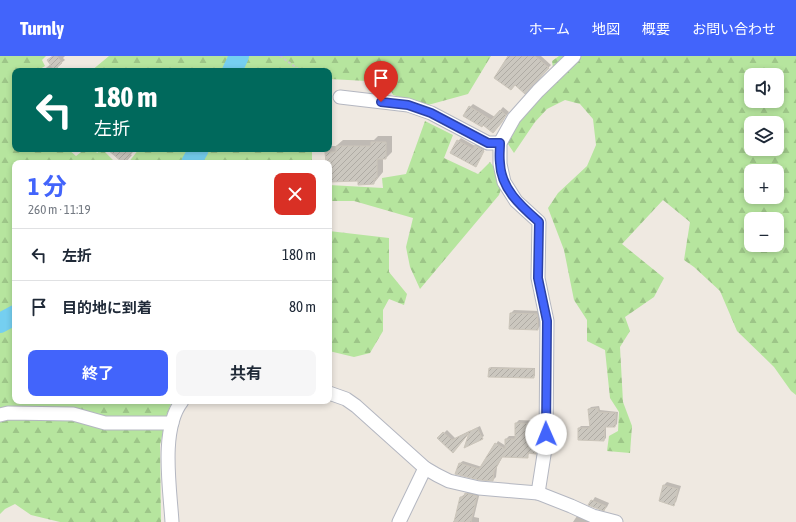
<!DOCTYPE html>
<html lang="ja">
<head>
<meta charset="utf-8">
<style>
	:root { --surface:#fff; --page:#f6f6f7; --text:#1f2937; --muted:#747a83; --line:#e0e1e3; --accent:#4264fb }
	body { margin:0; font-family:"Asap Condensed","Noto Sans JP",sans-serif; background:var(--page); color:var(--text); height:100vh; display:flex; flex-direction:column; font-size:15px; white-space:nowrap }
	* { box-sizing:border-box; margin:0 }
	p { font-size:13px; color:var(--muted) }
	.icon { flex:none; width:22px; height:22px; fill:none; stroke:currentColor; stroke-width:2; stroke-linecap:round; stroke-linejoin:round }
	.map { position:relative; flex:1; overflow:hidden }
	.details { position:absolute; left:12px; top:104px; width:320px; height:244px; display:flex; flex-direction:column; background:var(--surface); border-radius:8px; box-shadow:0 2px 6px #0003 }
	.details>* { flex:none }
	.guide { position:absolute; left:12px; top:12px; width:320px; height:84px; border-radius:8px; box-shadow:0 2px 6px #0003; background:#00695c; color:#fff; overflow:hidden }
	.tools { position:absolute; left:744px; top:12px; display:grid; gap:8px }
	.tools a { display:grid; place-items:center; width:40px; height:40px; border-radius:8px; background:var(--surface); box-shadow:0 2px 6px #0003; font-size:20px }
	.pin { position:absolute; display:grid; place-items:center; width:34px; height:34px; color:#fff; margin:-41px -17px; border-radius:50% 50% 50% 0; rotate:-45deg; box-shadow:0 0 4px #0007 }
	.pin .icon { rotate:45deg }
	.me { position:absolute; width:44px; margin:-22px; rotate:359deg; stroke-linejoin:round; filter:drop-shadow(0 0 3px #0008) }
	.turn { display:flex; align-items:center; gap:14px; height:84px; padding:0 16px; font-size:18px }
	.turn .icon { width:52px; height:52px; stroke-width:2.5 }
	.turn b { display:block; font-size:28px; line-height:34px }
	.round { display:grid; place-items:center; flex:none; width:42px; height:42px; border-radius:8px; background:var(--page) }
	.summary { display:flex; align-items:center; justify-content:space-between; height:68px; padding:0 16px }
	h1 { font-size:24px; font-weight:700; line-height:30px; color:var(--accent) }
	.action { display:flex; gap:8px; margin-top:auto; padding:8px 16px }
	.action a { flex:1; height:46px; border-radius:8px; background:var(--accent); color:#fff; font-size:16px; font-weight:700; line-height:46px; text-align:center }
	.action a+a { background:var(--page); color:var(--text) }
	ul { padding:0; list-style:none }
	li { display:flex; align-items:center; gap:12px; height:52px; padding:0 16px; border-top:1px solid var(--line) }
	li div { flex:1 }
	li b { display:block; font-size:15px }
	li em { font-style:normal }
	header { display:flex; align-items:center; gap:24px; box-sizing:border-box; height:56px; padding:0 20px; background:var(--accent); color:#fff }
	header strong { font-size:19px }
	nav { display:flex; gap:22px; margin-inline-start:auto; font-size:14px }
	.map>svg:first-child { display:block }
	.forest { fill:url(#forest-firs); fill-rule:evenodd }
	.shadow { fill:#0003 }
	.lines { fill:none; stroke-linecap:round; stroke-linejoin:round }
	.river { stroke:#75cff0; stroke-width:20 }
	.building { fill:url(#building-hatch); stroke:#cbc5ba }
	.street-casing { stroke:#b4b7c1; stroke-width:15 }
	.path { stroke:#c9c9c9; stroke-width:2; stroke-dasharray:3 2; stroke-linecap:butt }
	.street { stroke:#fff; stroke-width:13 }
	.route-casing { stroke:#2b41a3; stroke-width:10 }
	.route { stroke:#4264fb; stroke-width:7 }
</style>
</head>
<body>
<header>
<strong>Turnly</strong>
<nav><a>ホーム</a><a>地図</a><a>概要</a><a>お問い合わせ</a></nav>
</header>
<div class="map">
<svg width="796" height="466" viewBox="0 0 796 466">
	<defs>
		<pattern id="forest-firs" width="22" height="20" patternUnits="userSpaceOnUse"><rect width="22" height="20" fill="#b6e59e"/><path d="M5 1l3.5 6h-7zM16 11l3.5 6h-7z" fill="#9dc588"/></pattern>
		<pattern id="building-hatch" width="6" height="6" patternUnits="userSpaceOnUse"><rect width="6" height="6" fill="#cbc7bf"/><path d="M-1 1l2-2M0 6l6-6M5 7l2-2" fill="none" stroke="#afaba4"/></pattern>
	</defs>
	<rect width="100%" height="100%" fill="#efe9e1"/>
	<g class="forest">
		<polygon points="0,0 46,0 42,4 45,10 37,15 15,15 15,93 68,93 76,100 85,93 94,93 97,97 102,93 116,107 15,107 15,345 172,345 167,358 160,389 161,466 60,466 31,459 15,448 5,453 0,458"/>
		<polygon points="109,0 491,0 468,38 428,49 393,39 386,26 329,23 329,15 91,15"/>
		<path d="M559 0H796V339L791 335 774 311 737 275 720 235 694 211 684 204 690 166 663 144 622 188 664 222 654 241 625 261 630 275 620 291 623 346 632 370 630 397 607 395 609 380 618 375 619 356 610 342 605 294 587 285V264L574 244 564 194 548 152 558 137 587 110 596 89 593 63 580 48 565 44 547 53 535 66 514 97 506 85 518 63 555 25 552 5ZM751 19H777V45H751ZM751 67H777V93H751ZM751 115H777V141H751ZM751 163H777V189H751Z"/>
		<polygon points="425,65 453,79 444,102 478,118 490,106 493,110 501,133 499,139 420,233 410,211 406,191 413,162 354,145 329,145 329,129 383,132 382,122 406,118"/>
		<polygon points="139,93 312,93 312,107 128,107"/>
		<polygon points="329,175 389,182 389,216 407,238 404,249 389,243 383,254 383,275 370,297 354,301 329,295"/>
	</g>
	<g class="shadow">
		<polygon points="53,0 65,0 63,2 65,4 57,10 60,15 42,15 51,8 51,1"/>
		<polygon points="509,0 541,0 551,9 525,36"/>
		<polygon points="473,48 495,61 503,51 509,56 496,73 470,51"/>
		<polygon points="378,80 392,80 392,96 386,102 383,102 383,116 374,127 359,124 329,125 329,107 327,107 326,96 332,90 336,90 343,84 374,84"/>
		<polygon points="461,82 475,90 478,87 486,91 475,109 458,85"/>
		<polygon points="108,93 134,93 130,98 132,99 125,107"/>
		<polygon points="514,254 540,255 540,270 538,273 511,257"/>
		<polygon points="491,311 535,312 535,320 533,321 490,312"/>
		<polygon points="599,350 600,354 618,356 617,368 615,370 606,370 606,382 604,384 579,372 581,370 591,370 589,353 591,351"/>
		<polygon points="519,364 541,365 541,382 539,394 536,397 530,396 527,401 503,400 497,411 496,421 493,424 460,407 463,405 482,411 498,385 506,390 506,383 509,380 516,380 516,367"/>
		<polygon points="480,370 484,380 466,390 472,374"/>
		<polygon points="447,374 455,382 471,374 455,393 439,382"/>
		<polygon points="667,426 681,430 676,446 673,448 664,429"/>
		<polygon points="470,434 480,436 474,461 479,462 479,466 453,466 457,460 461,441"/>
		<polygon points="595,441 609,447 607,451 604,454 590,449"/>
		<polygon points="579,457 594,466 573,466"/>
	</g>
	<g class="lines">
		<g class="river">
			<polyline points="232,15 239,0"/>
			<polyline points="191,107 199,93"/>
			<polyline points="0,267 15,259"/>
		</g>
	</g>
	<g class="building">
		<polygon points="53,0 57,0 62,7 54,14 47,4"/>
		<polygon points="508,0 535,0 549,12 525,38 515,29 511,34 494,22"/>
		<polygon points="469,50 491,64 500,54 506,59 502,66 493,77 483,69 482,71 463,60"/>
		<polygon points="457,84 473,93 475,89 484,95 476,111 450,97"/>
		<polygon points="371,86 386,86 386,103 377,103 377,123 374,123 374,128 358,129 358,125 329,126 329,107 326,107 325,96 336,96 336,90 371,90"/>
		<polygon points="107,93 135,93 123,107"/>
		<polygon points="510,257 537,258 538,274 509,273"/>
		<polygon points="489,312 534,313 534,322 488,321"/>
		<polygon points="598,352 598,356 616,357 615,371 605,371 604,385 578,384 578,372 590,372 588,353"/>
		<polygon points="515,367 538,368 538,385 536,398 528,397 528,402 502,401 494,415 493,425 480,424 455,418 459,407 479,413 495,387 505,393 505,383 515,383"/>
		<polygon points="477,372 483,383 464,392 469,377 453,397 437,382 443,376 452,384"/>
		<polygon points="663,429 678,433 674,450 659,445"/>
		<polygon points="465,437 477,440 471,466 454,466 460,441 464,441"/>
		<polygon points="591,444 606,450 604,455 588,449"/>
	</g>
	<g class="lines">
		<defs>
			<g id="street">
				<polyline points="340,41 408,49 431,57 488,87 500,87"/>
				<polyline points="329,337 346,343 356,350 425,412 437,419 449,425 479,432 538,437 571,450 593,460 616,466"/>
				<polyline points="0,359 8,357 73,358 105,367 172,367"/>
				<polyline points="538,437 546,386 547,265 538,222 539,166 516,145 504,126 500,108 500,87 514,62 538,35 574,0"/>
				<path d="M172 466C170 432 160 373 182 345"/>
				<polyline points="399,466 425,412"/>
			</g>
		</defs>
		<use href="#street" class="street-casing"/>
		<polyline class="path" points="280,0 301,15"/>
		<use href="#street" class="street"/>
	</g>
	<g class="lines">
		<defs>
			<path id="route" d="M381 46 408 49 431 57 488 87H500C500 94 499 100 500 107 501 133 521 150 539 166L538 222 547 265 546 378"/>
		</defs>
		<use href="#route" class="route-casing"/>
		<use href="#route" class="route"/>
	</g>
</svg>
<div class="tools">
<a><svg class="icon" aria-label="sound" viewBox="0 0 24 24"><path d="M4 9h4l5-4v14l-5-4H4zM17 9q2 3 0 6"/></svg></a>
<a><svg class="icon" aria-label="layers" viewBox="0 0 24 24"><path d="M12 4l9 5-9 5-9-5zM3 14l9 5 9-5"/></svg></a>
<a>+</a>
<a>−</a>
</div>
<div class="pin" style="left:381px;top:46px;background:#d93025"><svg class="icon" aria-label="arrive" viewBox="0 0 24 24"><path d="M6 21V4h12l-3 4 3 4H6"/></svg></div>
<svg class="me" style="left:546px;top:378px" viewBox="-20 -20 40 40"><circle r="19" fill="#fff"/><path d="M0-13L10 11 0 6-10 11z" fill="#4264fb"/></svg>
<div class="guide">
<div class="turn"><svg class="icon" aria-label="left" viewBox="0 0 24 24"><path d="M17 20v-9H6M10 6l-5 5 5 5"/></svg><div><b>180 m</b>左折</div></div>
</div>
<section class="details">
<div class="summary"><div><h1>1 分</h1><p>260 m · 11:19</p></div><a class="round" style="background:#d93025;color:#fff"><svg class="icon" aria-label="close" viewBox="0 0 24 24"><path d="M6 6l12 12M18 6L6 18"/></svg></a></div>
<ul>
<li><svg class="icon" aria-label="left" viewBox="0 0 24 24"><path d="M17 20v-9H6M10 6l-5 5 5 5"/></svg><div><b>左折</b></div><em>180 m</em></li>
<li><svg class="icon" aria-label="arrive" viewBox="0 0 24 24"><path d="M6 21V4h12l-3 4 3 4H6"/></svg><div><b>目的地に到着</b></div><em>80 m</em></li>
</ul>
<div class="action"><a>終了</a><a>共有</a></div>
</section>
</div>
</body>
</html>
